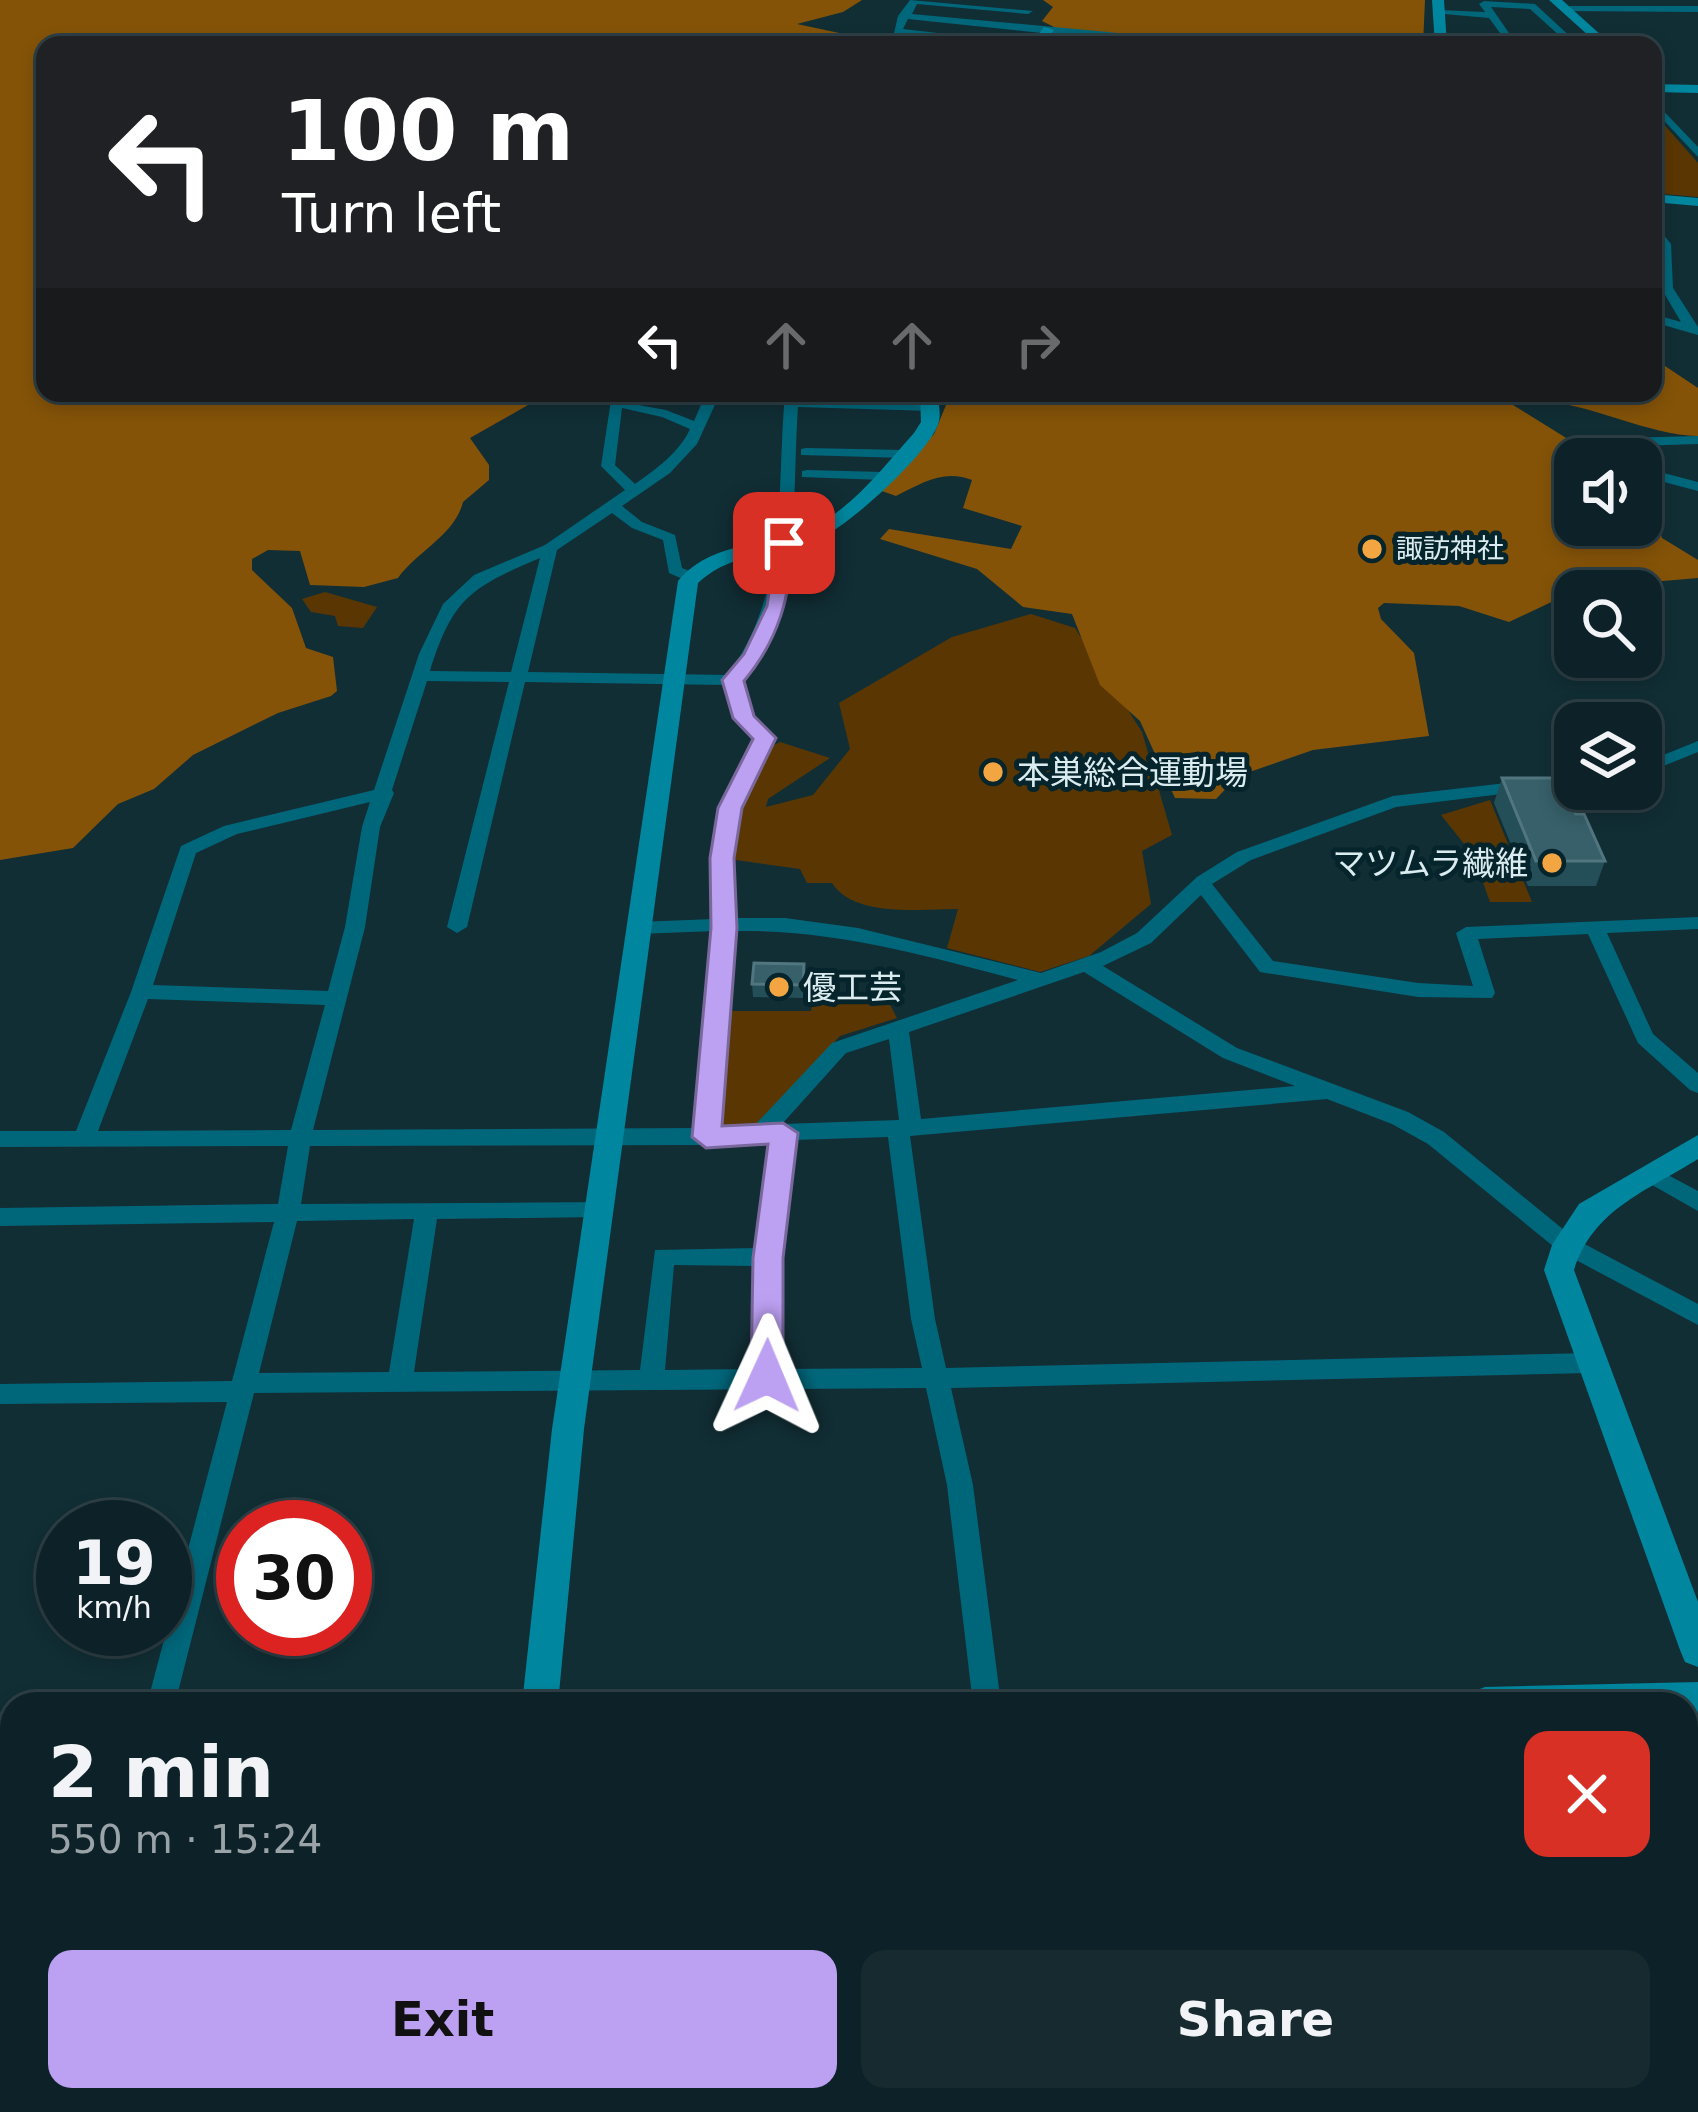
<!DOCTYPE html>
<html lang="en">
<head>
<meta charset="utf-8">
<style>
	:root { --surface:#0d2228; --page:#162a30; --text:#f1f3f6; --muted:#9aa4a8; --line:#2d3f45; --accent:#bca0f2 }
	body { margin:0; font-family:"DejaVu Sans","Noto Sans JP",sans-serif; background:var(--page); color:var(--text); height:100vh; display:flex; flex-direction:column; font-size:45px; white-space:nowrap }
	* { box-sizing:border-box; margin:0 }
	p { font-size:39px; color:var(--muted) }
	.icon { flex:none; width:66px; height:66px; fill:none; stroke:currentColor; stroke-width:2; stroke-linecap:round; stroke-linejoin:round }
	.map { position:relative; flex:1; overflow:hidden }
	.details { position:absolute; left:0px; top:1692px; width:1698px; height:420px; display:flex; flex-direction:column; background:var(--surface); border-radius:36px 36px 0 0; box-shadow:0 6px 18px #0003,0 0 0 3px var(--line) }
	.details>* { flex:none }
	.hud { position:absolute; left:36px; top:36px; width:1626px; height:366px; border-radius:24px; box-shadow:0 6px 18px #0003,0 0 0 3px var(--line); background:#202124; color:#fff; overflow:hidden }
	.fabs { position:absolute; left:1554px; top:438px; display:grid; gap:24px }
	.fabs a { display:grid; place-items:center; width:108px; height:108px; border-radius:24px; background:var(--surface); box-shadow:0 6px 18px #0003,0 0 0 3px var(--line); font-size:60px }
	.speed { position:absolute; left:36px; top:1500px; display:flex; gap:24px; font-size:60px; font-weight:700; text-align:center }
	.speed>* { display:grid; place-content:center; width:156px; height:156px; border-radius:50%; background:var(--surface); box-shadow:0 6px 18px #0003,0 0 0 3px var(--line); line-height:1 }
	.speed small { font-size:30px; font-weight:400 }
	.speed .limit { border:18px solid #d22; background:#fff; color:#111 }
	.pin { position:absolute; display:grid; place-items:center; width:102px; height:102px; color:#fff; margin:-51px; border-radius:24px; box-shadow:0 6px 18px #0006 }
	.me { position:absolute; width:132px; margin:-66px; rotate:1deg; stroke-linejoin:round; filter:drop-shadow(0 0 9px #0008) }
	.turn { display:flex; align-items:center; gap:42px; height:252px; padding:0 48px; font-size:54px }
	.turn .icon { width:156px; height:156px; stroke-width:2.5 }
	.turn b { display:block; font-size:84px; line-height:102px }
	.lanes { display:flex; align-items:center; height:114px; padding:0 48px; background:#0003; justify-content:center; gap:60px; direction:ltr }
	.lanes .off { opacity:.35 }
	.round { display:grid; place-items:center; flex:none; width:126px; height:126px; border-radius:24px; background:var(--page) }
	.headline { display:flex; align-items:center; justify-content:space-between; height:204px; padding:0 48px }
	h1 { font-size:72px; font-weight:600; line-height:90px }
	.action { display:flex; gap:24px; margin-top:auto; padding:24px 48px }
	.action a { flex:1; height:138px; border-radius:24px; background:var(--accent); color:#111; font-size:48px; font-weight:600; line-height:138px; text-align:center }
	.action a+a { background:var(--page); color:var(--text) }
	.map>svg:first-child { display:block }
	.green { fill:#5a3702 }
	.forest { fill:#845308 }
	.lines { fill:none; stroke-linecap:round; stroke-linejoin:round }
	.street { fill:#00677b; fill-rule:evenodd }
	.secondary { fill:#00879f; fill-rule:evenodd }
	.primary { fill:#3a9cb4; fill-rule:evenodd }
	.wall { fill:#244f59 }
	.building { fill:#37606a; stroke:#51767f; stroke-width:3 }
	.route { fill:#bca0f2; stroke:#7a689d; stroke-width:3 }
	.poi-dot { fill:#f2a540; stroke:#06242b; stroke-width:4.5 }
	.labels { text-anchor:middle; stroke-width:10; stroke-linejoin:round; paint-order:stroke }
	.far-poi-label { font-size:27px; fill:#dbecf0; stroke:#06242b; text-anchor:start }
	.poi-label { font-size:33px; fill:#dbecf0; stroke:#06242b; text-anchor:start }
</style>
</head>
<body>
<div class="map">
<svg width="1698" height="2112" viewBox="0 0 1698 2112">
	<rect width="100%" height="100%" fill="#112e35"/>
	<g class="green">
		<polygon points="1653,112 1698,163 1698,197 1653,193 1653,146 1665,145 1653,131"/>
		<polygon points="325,592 377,607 363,628 338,626 335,616 311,612 302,599"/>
		<path d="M1031 614 1075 628 1142 732 1172 835 1142 851 1151 904 1089 956 1040 972 947 948 958 909C922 909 854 918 832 883H807L800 869 722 858 758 753 780 742 830 758 768 799 766 807 813 795 850 749 839 703 952 637Z"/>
		<polygon points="1490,800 1532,902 1490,902 1473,855 1441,815"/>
		<polygon points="815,992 889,1003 897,1018 840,1036 752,1129 713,1129 723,1011 811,1011"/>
	</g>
	<g class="forest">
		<path d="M0 0H862L843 12 797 24 844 34 841 45H45V393H516L528 397V405L470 438 489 465V480L463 502C455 535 417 551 398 578L364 587 310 585 300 551 268 550 252 559V570L292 608 306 648 333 657 337 691 331 696 278 713 193 755 154 789 118 804 73 848 0 860Z"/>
		<polygon points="1043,0 1425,0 1423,45 1267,45 1224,38 1134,37 1056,28 1042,21 1053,7"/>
		<path d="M1653 358 1698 388V436C1641 436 1560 387 1513 405L1600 459H1575V525H1641V486L1651 498 1662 538 1698 560V578L1581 588 1509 622 1459 606 1384 603 1378 608 1381 619 1414 653 1429 736 1313 750 1238 776 1216 799 1175 798 1140 721 1100 685 1072 614 1023 607 977 569 880 539 889 529 1011 549 1022 526 963 508 972 480C944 469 922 483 896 496L879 490 934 434 951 393H1018L1034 402 1107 393H1653Z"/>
	</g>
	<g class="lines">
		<g class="street">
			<polygon points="910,0 1033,11 1028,14 917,4 912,14 1248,45 1136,43 908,19 903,29 1042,45 1008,45 894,33 898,16"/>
			<path d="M1484 1 1535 4 1574 40 1569 43 1514 39 1518 45H1499L1503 37 1489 18 1433 13 1438 10 1485 12 1479 4ZM1491 7 1530 9 1561 37 1509 33Z"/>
			<polygon points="1570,6 1698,6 1698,12 1567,11"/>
			<polygon points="1653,100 1698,147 1698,157 1653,109"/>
			<polygon points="1653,222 1671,244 1673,288 1698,327 1698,335 1653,322 1653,314 1681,322 1661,288 1659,244 1653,235"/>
			<path d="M706 393H749L826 402 931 403 938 407 931 411 798 407C791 510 804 591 741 680L752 716 774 738 739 808 731 858 733 918H785L858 928 1041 973 1101 952 1137 933 1197 877 1237 852 1393 796 1575 775V785L1396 807 1251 860 1212 884 1273 961 1418 983 1473 986 1456 933 1466 927 1698 917V929L1607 933 1653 1034 1698 1073V1093L1690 1090 1638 1043 1588 934 1478 939 1495 993 1492 998 1418 997 1260 972 1201 895 1151 943 1103 966 1237 1048 1408 1112 1444 1132 1575 1239 1698 1304V1325L1559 1251 1428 1144 1392 1124 1327 1099 910 1136 935 1319 946 1368 1589 1353 1598 1356 1601 1363 1598 1370 1589 1373 951 1388 973 1485 1001 1704H973L947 1485 926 1388 254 1393 175 1704H147L227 1402 0 1404V1384L232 1381 274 1222 0 1226V1208L278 1204 288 1146 0 1147V1131H76L131 992 181 846 224 826 374 790 419 654 443 604 474 575 545 545 625 490 601 466 611 400 666 410 694 421ZM718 398 784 405C777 502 787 592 728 675L528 672 557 550 612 513 632 528 663 540 669 573 685 580H697V574L682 568 675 535 642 522 622 506 670 473 697 444ZM622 408 662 417 690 429C679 453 656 469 635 484L615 465ZM540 558 511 672 430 671C453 597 472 587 540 558ZM427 681 509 682 447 927 457 933 467 927 525 682 726 685 735 718 756 739 721 808 713 858 714 919 638 922 628 928 638 934 714 931 697 1128 313 1130 365 927 380 827 394 793 392 790ZM370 802 362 827 345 927 328 991 153 985 196 853 237 834ZM734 931C832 929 924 955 1018 980L832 1043 753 1127 719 1128ZM1084 972 1223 1058 1295 1086 921 1119 909 1032ZM148 999 325 1005 291 1130 98 1131ZM889 1039 899 1120 782 1124 846 1053ZM888 1137 911 1319 922 1368 779 1369 780 1257 793 1140ZM761 1141H771L758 1248 655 1250 640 1370 414 1372 437 1219 600 1217 608 1214 611 1208 608 1202 301 1204 310 1146 707 1145ZM414 1219 389 1372 259 1373 297 1221ZM674 1265 756 1266 755 1369 665 1370Z"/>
			<polygon points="1698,436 1698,444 1605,447 1621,459 1604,459 1583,443 1590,439"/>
			<polygon points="806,448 905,450 912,454 905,458 801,455 801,449"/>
			<polygon points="1641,467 1698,482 1698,491 1641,476"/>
			<polygon points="807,470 883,472 890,476 883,480 802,477 802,471"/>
			<polygon points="1698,741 1698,752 1641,775 1641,764"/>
			<polygon points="1653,1167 1698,1191 1698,1211 1645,1181 1642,1175 1645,1169"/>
			<rect x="995" y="2100" width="32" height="12"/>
			<polygon points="1434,2100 1466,2100 1469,2112 1437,2112"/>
		</g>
		<g class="secondary">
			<polygon points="1432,0 1444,0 1447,45 1435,45"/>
			<polygon points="1549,0 1562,0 1612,45 1599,45"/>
			<polygon points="1044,27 1054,30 1043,45 1031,45"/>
			<polygon points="1653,84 1698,85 1698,93 1653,92"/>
			<polygon points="1653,194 1698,198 1698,206 1653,202"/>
			<path d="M920 393H938C938 401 941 413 939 421 933 450 848 527 820 538 778 556 733 550 698 583L584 1429 558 1704H522L552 1429 678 581C715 537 771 550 817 525 856 504 885 465 914 433L921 422Z"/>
			<path d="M1698 1135V1159C1647 1191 1593 1209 1574 1270L1698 1602V1667L1685 1662 1680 1650 1544 1270 1552 1245 1579 1204Z"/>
			<polygon points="1698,1682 1698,1716 1686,1716 1686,1704 1467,1704 1472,1692 1485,1687"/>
			<rect x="0" y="1717" width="12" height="36"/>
			<polygon points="429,2100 473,2100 468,2112 424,2112"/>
		</g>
		<g class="primary">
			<polygon points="0,1997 12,2002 12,2058 0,2053"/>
			<polygon points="57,2100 118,2100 123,2112 62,2112"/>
		</g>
	</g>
	<g class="wall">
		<polygon points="1502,778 1576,814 1605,861 1596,886 1528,886 1494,803"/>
		<polygon points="805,977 803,998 753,997 752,984"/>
	</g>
	<g class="building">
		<polygon points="1502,778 1560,778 1576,814 1584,814 1605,861 1536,861"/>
		<polygon points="754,963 804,964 803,985 752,984"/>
	</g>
	<path class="route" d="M777 538 794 543C789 597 780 638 744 681L754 716 776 738 742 808 734 858 737 928 722 1126 783 1123 798 1133 783 1258V1376L778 1385H756L751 1376 753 1258 768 1144 706 1148 692 1137 711 928 710 858 718 808 753 739 733 718 722 680 744 654 767 606Z"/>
	<g class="poi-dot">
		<circle cx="1372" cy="549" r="12"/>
		<circle cx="993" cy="772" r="12"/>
		<circle cx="1552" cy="863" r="12"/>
		<circle cx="779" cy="987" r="12"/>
	</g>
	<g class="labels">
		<g class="far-poi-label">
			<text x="1396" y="558">諏訪神社</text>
		</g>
		<g class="poi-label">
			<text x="1017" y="784">本巣総合運動場</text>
			<text x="1528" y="875" text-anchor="end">マツムラ繊維</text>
			<text x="803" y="999">優工芸</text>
		</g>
	</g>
</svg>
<div class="fabs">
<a><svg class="icon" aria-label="sound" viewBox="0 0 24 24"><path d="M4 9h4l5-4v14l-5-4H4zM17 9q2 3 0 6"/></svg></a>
<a><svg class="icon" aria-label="search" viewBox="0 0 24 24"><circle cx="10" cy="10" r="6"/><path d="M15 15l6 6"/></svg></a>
<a><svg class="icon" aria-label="layers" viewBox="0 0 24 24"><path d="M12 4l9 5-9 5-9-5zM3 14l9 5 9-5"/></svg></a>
</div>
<div class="speed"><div>19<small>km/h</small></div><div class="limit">30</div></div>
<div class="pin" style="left:784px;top:543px;background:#d93025"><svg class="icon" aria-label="arrive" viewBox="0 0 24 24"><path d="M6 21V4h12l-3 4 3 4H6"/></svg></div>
<svg class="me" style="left:767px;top:1376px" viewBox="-20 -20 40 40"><path d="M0-17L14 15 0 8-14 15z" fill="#bca0f2" stroke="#fff" stroke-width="4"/></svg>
<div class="hud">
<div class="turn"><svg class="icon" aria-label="left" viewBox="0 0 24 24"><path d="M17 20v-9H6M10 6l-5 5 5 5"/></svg><div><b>100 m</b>Turn left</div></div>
<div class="lanes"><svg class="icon" aria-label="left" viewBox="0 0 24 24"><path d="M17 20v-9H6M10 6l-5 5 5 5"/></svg><svg class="icon off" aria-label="ahead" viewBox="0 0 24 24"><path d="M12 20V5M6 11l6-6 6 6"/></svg><svg class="icon off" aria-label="ahead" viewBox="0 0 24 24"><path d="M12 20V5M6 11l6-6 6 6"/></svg><svg class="icon off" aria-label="right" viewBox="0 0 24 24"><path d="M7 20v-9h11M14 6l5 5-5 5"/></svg></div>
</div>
<section class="details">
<div class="headline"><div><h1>2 min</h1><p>550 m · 15:24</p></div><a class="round" style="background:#d93025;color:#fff"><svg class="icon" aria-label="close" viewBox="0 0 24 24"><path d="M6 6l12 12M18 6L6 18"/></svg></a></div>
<div class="action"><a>Exit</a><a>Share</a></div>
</section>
</div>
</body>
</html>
